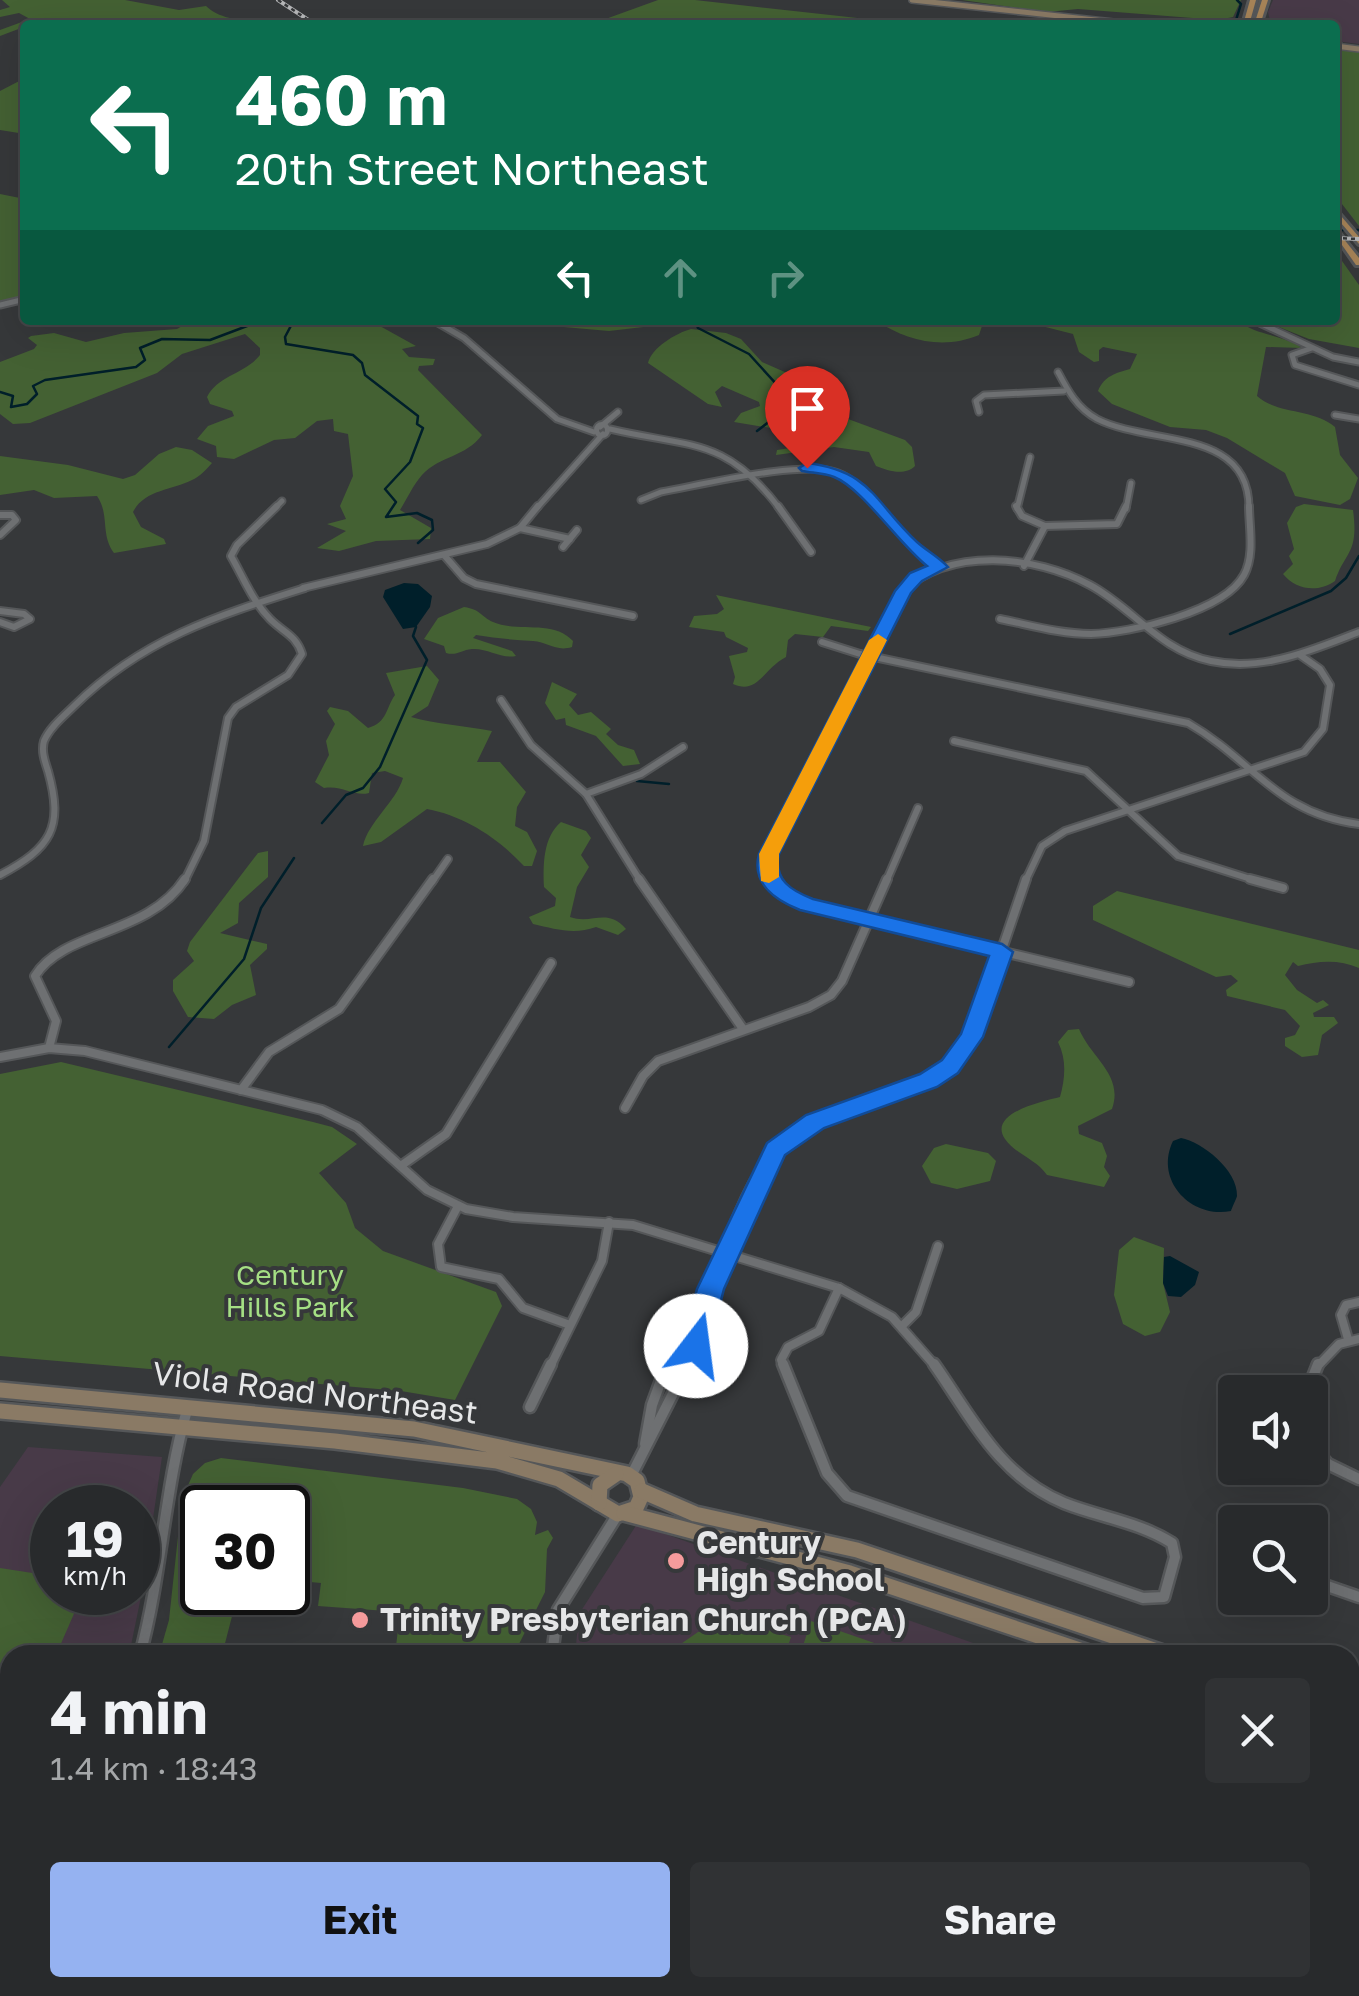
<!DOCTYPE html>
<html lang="en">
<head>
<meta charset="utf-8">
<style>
	:root { --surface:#282a2c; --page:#303234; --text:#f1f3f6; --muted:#a5a7a9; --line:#444648; --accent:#95b2f1 }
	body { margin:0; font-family:"Golos Text",sans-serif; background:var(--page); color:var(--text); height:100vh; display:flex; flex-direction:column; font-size:38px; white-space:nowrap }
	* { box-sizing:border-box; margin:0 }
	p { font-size:32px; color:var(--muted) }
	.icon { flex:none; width:55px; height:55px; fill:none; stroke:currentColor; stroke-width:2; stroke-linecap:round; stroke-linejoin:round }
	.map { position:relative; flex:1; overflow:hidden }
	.sheet { position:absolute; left:0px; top:1645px; width:1360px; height:352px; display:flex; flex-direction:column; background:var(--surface); border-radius:30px 30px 0 0; box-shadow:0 10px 40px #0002,0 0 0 2px var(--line) }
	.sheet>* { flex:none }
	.top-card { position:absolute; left:20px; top:20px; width:1320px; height:305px; border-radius:10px; box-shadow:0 10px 40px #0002,0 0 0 2px var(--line); background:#0b6e4f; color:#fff; overflow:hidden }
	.controls { position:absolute; left:1218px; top:1375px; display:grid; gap:20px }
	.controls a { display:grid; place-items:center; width:110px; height:110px; border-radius:10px; background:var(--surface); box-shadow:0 10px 40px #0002,0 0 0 2px var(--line); font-size:50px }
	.speed { position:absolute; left:30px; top:1485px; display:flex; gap:20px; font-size:50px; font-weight:700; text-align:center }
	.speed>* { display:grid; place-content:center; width:130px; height:130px; border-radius:50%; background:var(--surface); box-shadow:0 10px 40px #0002,0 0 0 2px var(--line); line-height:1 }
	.speed small { font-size:25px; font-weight:400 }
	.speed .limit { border:5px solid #111; border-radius:15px; background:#fff; color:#111 }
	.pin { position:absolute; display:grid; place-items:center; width:85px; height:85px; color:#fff; margin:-102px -42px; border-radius:50% 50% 50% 0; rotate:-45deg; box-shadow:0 0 10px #0007 }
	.pin .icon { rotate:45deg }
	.me { position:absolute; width:110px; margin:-55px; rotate:15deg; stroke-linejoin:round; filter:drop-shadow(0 0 8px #0008) }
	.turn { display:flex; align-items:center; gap:35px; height:210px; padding:0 50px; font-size:45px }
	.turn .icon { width:130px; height:130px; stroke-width:2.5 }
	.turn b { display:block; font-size:70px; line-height:85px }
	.lanes { display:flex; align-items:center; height:95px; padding:0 50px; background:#0003; justify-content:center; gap:50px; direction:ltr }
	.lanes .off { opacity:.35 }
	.round { display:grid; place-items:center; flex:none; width:105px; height:105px; border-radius:10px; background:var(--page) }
	.summary { display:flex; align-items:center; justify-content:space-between; height:170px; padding:0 50px }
	h1 { font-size:60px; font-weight:700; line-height:75px }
	.cta { display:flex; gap:20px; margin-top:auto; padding:20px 50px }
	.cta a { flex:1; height:115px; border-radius:10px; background:var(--accent); color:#111; font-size:40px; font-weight:700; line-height:115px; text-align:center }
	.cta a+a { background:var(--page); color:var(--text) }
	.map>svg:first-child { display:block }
	.education { fill:#483a48; fill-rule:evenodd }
	.green { fill:#446133 }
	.water { fill:#001f2a }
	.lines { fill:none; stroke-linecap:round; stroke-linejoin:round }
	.stream-far1 { stroke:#001f2a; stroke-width:2.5 }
	.stream { stroke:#001f2a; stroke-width:4 }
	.street-far3-casing { stroke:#555759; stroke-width:9 }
	.street-far2-casing { stroke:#555759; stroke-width:10 }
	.street-far1-casing { stroke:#555759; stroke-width:12 }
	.street-casing { stroke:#555759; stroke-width:15 }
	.secondary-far1-casing { stroke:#555759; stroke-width:8 }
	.secondary-casing { stroke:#555759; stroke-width:20 }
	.primary-casing { stroke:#555759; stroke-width:6 }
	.street-far3 { stroke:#6e7072; stroke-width:5 }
	.street-far2 { stroke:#6e7072; stroke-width:6 }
	.street-far1 { stroke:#6e7072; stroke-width:8 }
	.street { stroke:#6e7072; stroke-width:10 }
	.secondary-far1 { stroke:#8a7a65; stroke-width:5 }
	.secondary { stroke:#8a7a65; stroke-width:15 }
	.primary { fill:#a78458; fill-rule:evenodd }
	.rail-casing { stroke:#b6b7b9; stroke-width:4 }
	.rail { stroke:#36383a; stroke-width:2.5; stroke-dasharray:4; stroke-linecap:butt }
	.route { fill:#1a73e8; stroke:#114b97; stroke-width:2.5 }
	.slow { fill:#f59e0b }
	.poi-dot { fill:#f59b9c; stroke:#36383a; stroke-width:4 }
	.labels { text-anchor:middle; stroke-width:8; stroke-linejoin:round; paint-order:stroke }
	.park-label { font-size:28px; fill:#a5df84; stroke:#36383a }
	.near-street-label { font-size:32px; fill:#e6e7e8; stroke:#36383a }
	.near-poi-label { font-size:32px; font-weight:bold; fill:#e6e7e8; stroke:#36383a; text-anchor:start }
</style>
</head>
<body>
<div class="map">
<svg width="1359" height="1996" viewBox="0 0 1359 1996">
	<rect width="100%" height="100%" fill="#36383a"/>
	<g class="education">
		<polygon points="1273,0 1359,0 1359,44 1335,41 1335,25 1271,25 1268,12"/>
		<path d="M28 1447 162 1457 143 1587 129 1655H10V1853L0 1867V1487ZM52 1508H138V1592H52Z"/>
		<polygon points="637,1524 1007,1655 575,1655 579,1614"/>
		<polygon points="1350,1776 1359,1780 1359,1996 855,1996 858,1988 1350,1988"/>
	</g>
	<g class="green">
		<path d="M2 0H125L179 10 206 6C220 20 246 21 265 22L44 25 37 22 0 36V30L30 19 19 13 0 17V10L10 7Z"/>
		<polygon points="658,0 695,0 921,25 589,25"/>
		<polygon points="962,0 1241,0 1233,17 1218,20 1078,9 1047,12"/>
		<polygon points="1335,49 1359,52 1359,226 1335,195"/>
		<polygon points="25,78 25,134 0,130 0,91"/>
		<polygon points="0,194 25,199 25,295 0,302"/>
		<polygon points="1335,251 1359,285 1359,348 1309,339 1261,320 1335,320"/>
		<path d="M192 320H369L416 346 402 349 409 357 435 359 433 365 419 366 418 370 482 435C466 457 439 456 422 475 413 485 407 499 400 510L431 528 430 539 376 541 339 551 317 548 346 531 327 524 346 519 340 506 353 476 348 434 334 431 333 419 317 421 295 438 274 440 234 459 217 457 216 446 197 439 208 426 234 416 232 411 210 404 207 397C218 375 245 374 260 355V348L245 334 182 354 157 373 30 423 13 424 0 414V362L34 349 37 345 28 338 31 336 54 333 86 342 124 333 177 329Z"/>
		<polygon points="550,320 704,320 609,331 552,326 546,323"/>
		<path d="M875 320H984L979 335C943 350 907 341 875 320Z"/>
		<path d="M1018 320H1237C1256 336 1282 334 1302 348L1266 347 1257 396C1278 415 1313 408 1335 427L1340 455 1358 478 1350 499 1340 505 1295 496 1285 473 1227 438 1206 430 1170 427 1112 404 1098 391C1104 376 1116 373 1130 369L1137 354 1103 347 1099 350V361L1094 362 1079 352 1073 334Z"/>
		<path d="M691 329 726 333 741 339 762 362 787 373 802 402 905 440 912 447 915 466C905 476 888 471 876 466L869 452 834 447 776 455 777 450 817 444 822 438 784 435 777 429 734 422 741 413 760 406 759 402 722 386 715 392 722 407 708 404 648 363C651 348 676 333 691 329Z"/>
		<path d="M176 447 192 450 212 463C207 469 199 477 192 480 172 490 144 490 133 512L141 527 164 539 166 544 114 553C100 534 110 515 97 496L54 498 34 490 0 495V456L68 465 123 479 135 475 159 454Z"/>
		<path d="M1304 504 1353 510C1359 554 1345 551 1335 581 1318 593 1296 590 1283 574L1293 564 1289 556 1294 549 1287 523 1296 507Z"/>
		<path d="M716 595 871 627 868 631 831 626 823 637 795 634 788 640 786 657C763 669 758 695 733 684L735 677 729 656 747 652 748 648 726 637 724 632 689 627 694 616 717 614 724 609Z"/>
		<path d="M464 607C482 610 480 616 493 622 518 633 553 619 573 641L572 647C556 652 548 642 533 641 513 640 495 638 476 635L473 638 512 651 516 656C500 659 488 648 472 649 461 650 457 656 446 653L444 646 424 639 438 618Z"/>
		<path d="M427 666 439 680 428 706 411 717C436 724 466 726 492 731L477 762H500L526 792 517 807 515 826 527 832 537 851 532 866H524C499 839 465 816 427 809L381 842 363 846C368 822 396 802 403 778L385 771 372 773 369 793C354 797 343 785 324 788L315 782 329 755 326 741 335 724 327 711 330 707 348 711 368 728C388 722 385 709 395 695L386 673Z"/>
		<polygon points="552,682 577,694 569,705 578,715 591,712 611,729 606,734 618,745 634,750 640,764 623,766 596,736 566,725 565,718 556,720 545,703"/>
		<path d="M561 822 586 831 591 838 581 855 589 867 577 887 570 917C592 925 607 907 626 929L618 935 596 927C574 935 555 929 533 924L529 917 555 906 556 898 544 887C543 865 543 837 561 822Z"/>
		<polygon points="268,851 268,877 239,903 238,923 220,933 267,944 267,949 250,965 256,995 232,1005 214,1019 188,1017 173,991 173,980 194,961 187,951 190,942 258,853"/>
		<path d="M1117 891 1359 950V968C1339 959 1318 961 1298 966L1293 962 1285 975 1297 990 1317 1003 1323 1000 1329 1005 1313 1013 1314 1017H1334L1338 1023 1322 1035 1318 1055 1302 1057 1285 1046V1038L1295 1035 1300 1026 1285 1010 1227 996 1226 990 1238 981 1231 975 1216 977 1093 920V906Z"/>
		<path d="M1079 1029C1091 1058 1124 1075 1112 1109L1078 1126 1079 1134 1102 1143 1107 1156 1104 1167 1110 1176 1104 1187 1047 1175C1036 1159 1015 1154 1005 1139 987 1113 1044 1101 1060 1097 1065 1079 1067 1060 1058 1042L1068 1030Z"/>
		<polygon points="61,1062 313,1122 332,1127 357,1144 319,1173 346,1203 355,1228 383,1251 496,1292 502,1306 455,1400 401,1391 0,1356 0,1074"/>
		<polygon points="946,1144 988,1153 996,1161 990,1181 957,1189 931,1183 922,1166 934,1148"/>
		<polygon points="1134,1237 1164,1248 1163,1283 1170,1312 1160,1332 1145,1336 1123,1324 1114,1295 1119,1250"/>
		<polygon points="221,1458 463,1488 517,1499 531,1509 537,1522 535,1535 548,1530 553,1538 547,1549 545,1592 517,1648 510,1655 395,1655 400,1612 318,1606 321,1583 288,1580 288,1508 202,1508 202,1592 238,1593 222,1655 159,1655 169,1620 182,1499 193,1474 205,1463"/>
		<polygon points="0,1568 52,1576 52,1592 83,1593 56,1655 10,1655 10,1763 0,1786"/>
		<polygon points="811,1621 906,1654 906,1655 800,1655"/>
		<polygon points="743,1623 791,1637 785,1655 665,1655 698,1632"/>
		<polygon points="10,1948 10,1988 378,1988 379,1996 0,1996 0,1971"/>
		<polygon points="453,1988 723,1988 721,1996 442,1996"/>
		<polygon points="863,1988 1107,1988 1106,1996 861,1996"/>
	</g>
	<g class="water">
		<polygon points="404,583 418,584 432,596 430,607 416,627 403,629 383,597 385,590"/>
		<path d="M1181 1138C1202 1142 1238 1170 1237 1196 1237 1197 1231 1210 1231 1211 1191 1219 1154 1180 1173 1141Z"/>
		<polygon points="1170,1256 1199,1272 1195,1285 1181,1297 1168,1296 1163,1283 1164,1257"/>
	</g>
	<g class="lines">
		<g class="stream-far1">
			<polyline points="1236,20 1241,4 1237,0"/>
			<polyline points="1335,230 1359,230"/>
			<polyline points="294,320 285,337 286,344 353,355 362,363 365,375 418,416 417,424 423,428 410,462 385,489 396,502 386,517 417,513 432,520 433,530 418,543"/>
			<polyline points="695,320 698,328 749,354 789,398 788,407 757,431"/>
			<polyline points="0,392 13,396 11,407 27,404 37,394 33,386 45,380 136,367 145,360 140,348 162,339 210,340 263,320"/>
			<polyline points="1230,634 1331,591 1346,578 1359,556"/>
			<polyline points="637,781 669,784"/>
			<polyline points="322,823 346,795 363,788 380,767 427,660 413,636 416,627"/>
			<polyline points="169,1047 244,959 261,908 294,858"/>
		</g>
		<polyline class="stream" points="624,1996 649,1988"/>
		<defs>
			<g id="street-far3">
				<polyline points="0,305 25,299"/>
				<polyline points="433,320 464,338 557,419 594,432"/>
				<polyline points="1253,320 1333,357 1359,362"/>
				<polyline points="1312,348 1292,355 1295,365 1359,385"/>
				<path d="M1058 372C1068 391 1077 408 1097 419 1150 446 1250 427 1249 509"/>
				<polyline points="979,412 976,401 984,395 1064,391"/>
				<polyline points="1335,415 1359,419"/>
				<circle cx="602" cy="430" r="5.5"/>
				<polyline points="600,427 618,412"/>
				<path d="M610 429C690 448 725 436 780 509"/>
				<path d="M641 500 661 492C701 485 805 459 838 473 856 480 866 495 879 509"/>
				<polyline points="274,509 282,501"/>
				<polyline points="536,509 603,434"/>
				<polyline points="1017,509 1030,457"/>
				<polyline points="1126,509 1131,483"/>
			</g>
			<g id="street-far2">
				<polyline points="778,506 811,552"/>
				<polyline points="876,506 911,545 939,567"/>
				<polyline points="1016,506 1022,516 1045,526"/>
				<polyline points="0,515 12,515 16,520 0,535"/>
				<polyline points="520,528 570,539"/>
				<polyline points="563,547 577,530"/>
				<polyline points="444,555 464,578 476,584 633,616"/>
				<polyline points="1024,566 1045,526 1117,524 1126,506"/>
				<polyline points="303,588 487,544 520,528 538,506"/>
				<polyline points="0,611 24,614 30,619 14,627 0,622"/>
				<path d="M1000 619C1030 625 1060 634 1091 634 1130 633 1224 612 1244 575 1255 555 1249 527 1249 506"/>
				<path d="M822 642 860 654 1188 723C1254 761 1277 814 1359 824"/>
				<polyline points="501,700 531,745 586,794 641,882"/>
				<polyline points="954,741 1086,771 1178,856 1260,882"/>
				<polyline points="586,794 641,774 683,747"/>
				<path d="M0 875C51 848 64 828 48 771 45 762 41 751 44 741 50 727 64 716 74 706 142 639 216 616 305 588"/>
				<path d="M184 882 204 841 228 718 236 707 288 675 302 654C296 635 284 633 270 619 253 602 243 577 231 556L237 545 277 506"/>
				<polyline points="432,882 448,859"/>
				<path d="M772 882 768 873 769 854 903 591C950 547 1035 555 1090 585 1133 608 1160 651 1211 661 1263 672 1312 650 1359 632"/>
				<polyline points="886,882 918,808"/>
				<polyline points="1025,882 1042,846 1065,831 1304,752 1323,729 1330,685 1320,669 1300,655"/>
			</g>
			<g id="street-far1">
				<polyline points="639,879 743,1029"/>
				<polyline points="771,879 782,893 807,905 1129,982"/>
				<polyline points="1250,879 1283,888"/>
				<path d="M49 1048 56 1021 35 976C63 930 148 936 185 879"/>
				<polyline points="0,1057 49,1048 85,1051 322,1110 357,1127 427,1190 466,1209 513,1217 633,1225 839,1288"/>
				<polyline points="241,1090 269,1052 339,1009 433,879"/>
				<polyline points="625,1108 643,1076 658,1061 809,1007 831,995 842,981 887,879"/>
				<polyline points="402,1165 446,1134 551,963"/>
				<polyline points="458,1206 438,1244 441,1267 499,1279 523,1308 570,1325"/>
				<polyline points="839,1288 892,1317 936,1367"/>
				<polyline points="904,1324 916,1312 938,1246"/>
				<polyline points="1348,1339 1341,1315 1346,1305 1359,1302"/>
				<polyline points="550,1367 602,1261 609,1222"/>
				<polyline points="666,1367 705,1297"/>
				<path d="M687 1367C710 1303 736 1180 788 1137 848 1088 921 1112 972 1037L1026 879"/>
				<polyline points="784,1367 781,1360 788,1347 819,1331 839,1288"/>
				<polyline points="1317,1367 1339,1344 1359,1339"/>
			</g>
			<g id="street">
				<path d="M783 1364 827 1473 847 1496 1143 1598 1164 1597 1175 1557 1172 1543C1139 1522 1099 1517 1064 1503 999 1476 972 1418 934 1364"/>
				<polyline points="1307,1392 1318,1364"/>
				<polyline points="530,1407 551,1364"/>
				<polyline points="645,1444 652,1405 667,1364"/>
				<polyline points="1310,1444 1328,1464 1359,1479"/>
				<polyline points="631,1476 688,1364"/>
				<polyline points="1310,1580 1359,1597"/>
				<path d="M140 1655C162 1574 164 1490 187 1410"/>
				<polyline points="552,1655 558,1610 618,1514"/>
				<polyline points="0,1885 10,1870"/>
				<polyline points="761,1988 761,1996"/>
			</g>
			<g id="secondary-far1">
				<polyline points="912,0 1141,25"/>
				<polyline points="1134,23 1159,25"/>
				<polyline points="1335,46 1359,49"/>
			</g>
			<g id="secondary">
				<polyline points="0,1390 414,1429 627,1474 637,1481 641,1497 636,1508 618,1514 559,1479 497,1461 335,1441 0,1411"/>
				<polyline points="642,1491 695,1514 857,1550 1169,1655"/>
				<polyline points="599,1503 600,1485 616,1474"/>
				<polyline points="624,1513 850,1573 1095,1655"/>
				<polyline points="1350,1717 1359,1720"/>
				<polyline points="1350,1743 1359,1746"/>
			</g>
			<g id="primary">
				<polygon points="1250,0 1256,0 1249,25 1243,25"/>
				<polygon points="1262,0 1268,0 1260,25 1254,25"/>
				<polygon points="1335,42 1339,43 1340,44 1335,46"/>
				<polygon points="1335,209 1359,237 1359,244 1335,216"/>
				<polygon points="1335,228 1359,258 1359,265 1356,265 1335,235"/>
			</g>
		</defs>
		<use href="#street-far3" class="street-far3-casing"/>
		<use href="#street-far2" class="street-far2-casing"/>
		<use href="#street-far1" class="street-far1-casing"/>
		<use href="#street" class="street-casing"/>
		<use href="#secondary-far1" class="secondary-far1-casing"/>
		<use href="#secondary" class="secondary-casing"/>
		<use href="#primary" class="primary-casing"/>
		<use href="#street-far3" class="street-far3"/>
		<use href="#street-far2" class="street-far2"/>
		<use href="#street-far1" class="street-far1"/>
		<use href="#street" class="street"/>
		<use href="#secondary-far1" class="secondary-far1"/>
		<use href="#secondary" class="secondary"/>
		<use href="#primary" class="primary"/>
		<defs>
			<g id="rail">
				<polyline points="278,0 316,25"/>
				<polyline points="1335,238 1359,239"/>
			</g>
		</defs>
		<use href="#rail" class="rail-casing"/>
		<use href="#rail" class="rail"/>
	</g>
	<path class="route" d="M807 463C872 471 874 502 917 542 927 551 939 557 948 567L922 581 911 593 779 854C773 880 792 891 813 899L1002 944 1013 952 983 1037 958 1073 937 1087 824 1128 785 1155 724 1289 709 1346 705 1354 696 1357 686 1354 682 1346 697 1289 767 1143 806 1115 920 1074 942 1060 961 1034 989 956 800 910C775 900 751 884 759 854L895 591 910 573 927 566C899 544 862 488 834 477 824 473 812 473 802 471L799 468Z"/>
	<polygon class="slow" points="878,634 887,640 779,854 779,877 769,883 761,881 759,854 869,640"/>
	<g class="poi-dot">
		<circle cx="676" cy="1561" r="10"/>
		<circle cx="360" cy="1620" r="10"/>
	</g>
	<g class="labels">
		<g class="park-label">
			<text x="290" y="1285">Century<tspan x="290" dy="32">Hills Park</tspan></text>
		</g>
		<g class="near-street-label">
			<text transform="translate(315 1393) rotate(7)" y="11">Viola Road Northeast</text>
		</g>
		<g class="near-poi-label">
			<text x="696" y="1554">Century<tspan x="696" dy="37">High School</tspan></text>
			<text x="380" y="1631">Trinity Presbyterian Church (PCA)</text>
		</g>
	</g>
</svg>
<div class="controls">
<a><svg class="icon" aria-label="sound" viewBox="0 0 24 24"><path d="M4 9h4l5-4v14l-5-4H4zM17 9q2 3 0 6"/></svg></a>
<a><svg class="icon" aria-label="search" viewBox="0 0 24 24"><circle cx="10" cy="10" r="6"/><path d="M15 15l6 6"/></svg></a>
</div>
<div class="speed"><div>19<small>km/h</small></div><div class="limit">30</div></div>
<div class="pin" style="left:807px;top:468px;background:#d93025"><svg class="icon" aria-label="arrive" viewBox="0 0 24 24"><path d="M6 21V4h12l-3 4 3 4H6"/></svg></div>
<svg class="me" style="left:696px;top:1346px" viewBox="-20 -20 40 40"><circle r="19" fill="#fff"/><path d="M0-13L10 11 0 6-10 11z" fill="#1a73e8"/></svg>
<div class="top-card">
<div class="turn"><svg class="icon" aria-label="left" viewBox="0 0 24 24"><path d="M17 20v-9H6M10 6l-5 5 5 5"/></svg><div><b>460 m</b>20th Street Northeast</div></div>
<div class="lanes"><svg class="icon" aria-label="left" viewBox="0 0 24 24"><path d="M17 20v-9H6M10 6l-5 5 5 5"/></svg><svg class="icon off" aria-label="ahead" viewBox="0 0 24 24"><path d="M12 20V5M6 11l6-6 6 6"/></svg><svg class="icon off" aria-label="right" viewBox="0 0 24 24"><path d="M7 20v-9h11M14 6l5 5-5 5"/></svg></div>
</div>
<section class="sheet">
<div class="summary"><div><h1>4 min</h1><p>1.4 km · 18:43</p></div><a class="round"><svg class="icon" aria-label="close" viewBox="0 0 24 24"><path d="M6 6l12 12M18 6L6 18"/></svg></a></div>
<div class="cta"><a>Exit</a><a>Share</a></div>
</section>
</div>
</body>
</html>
